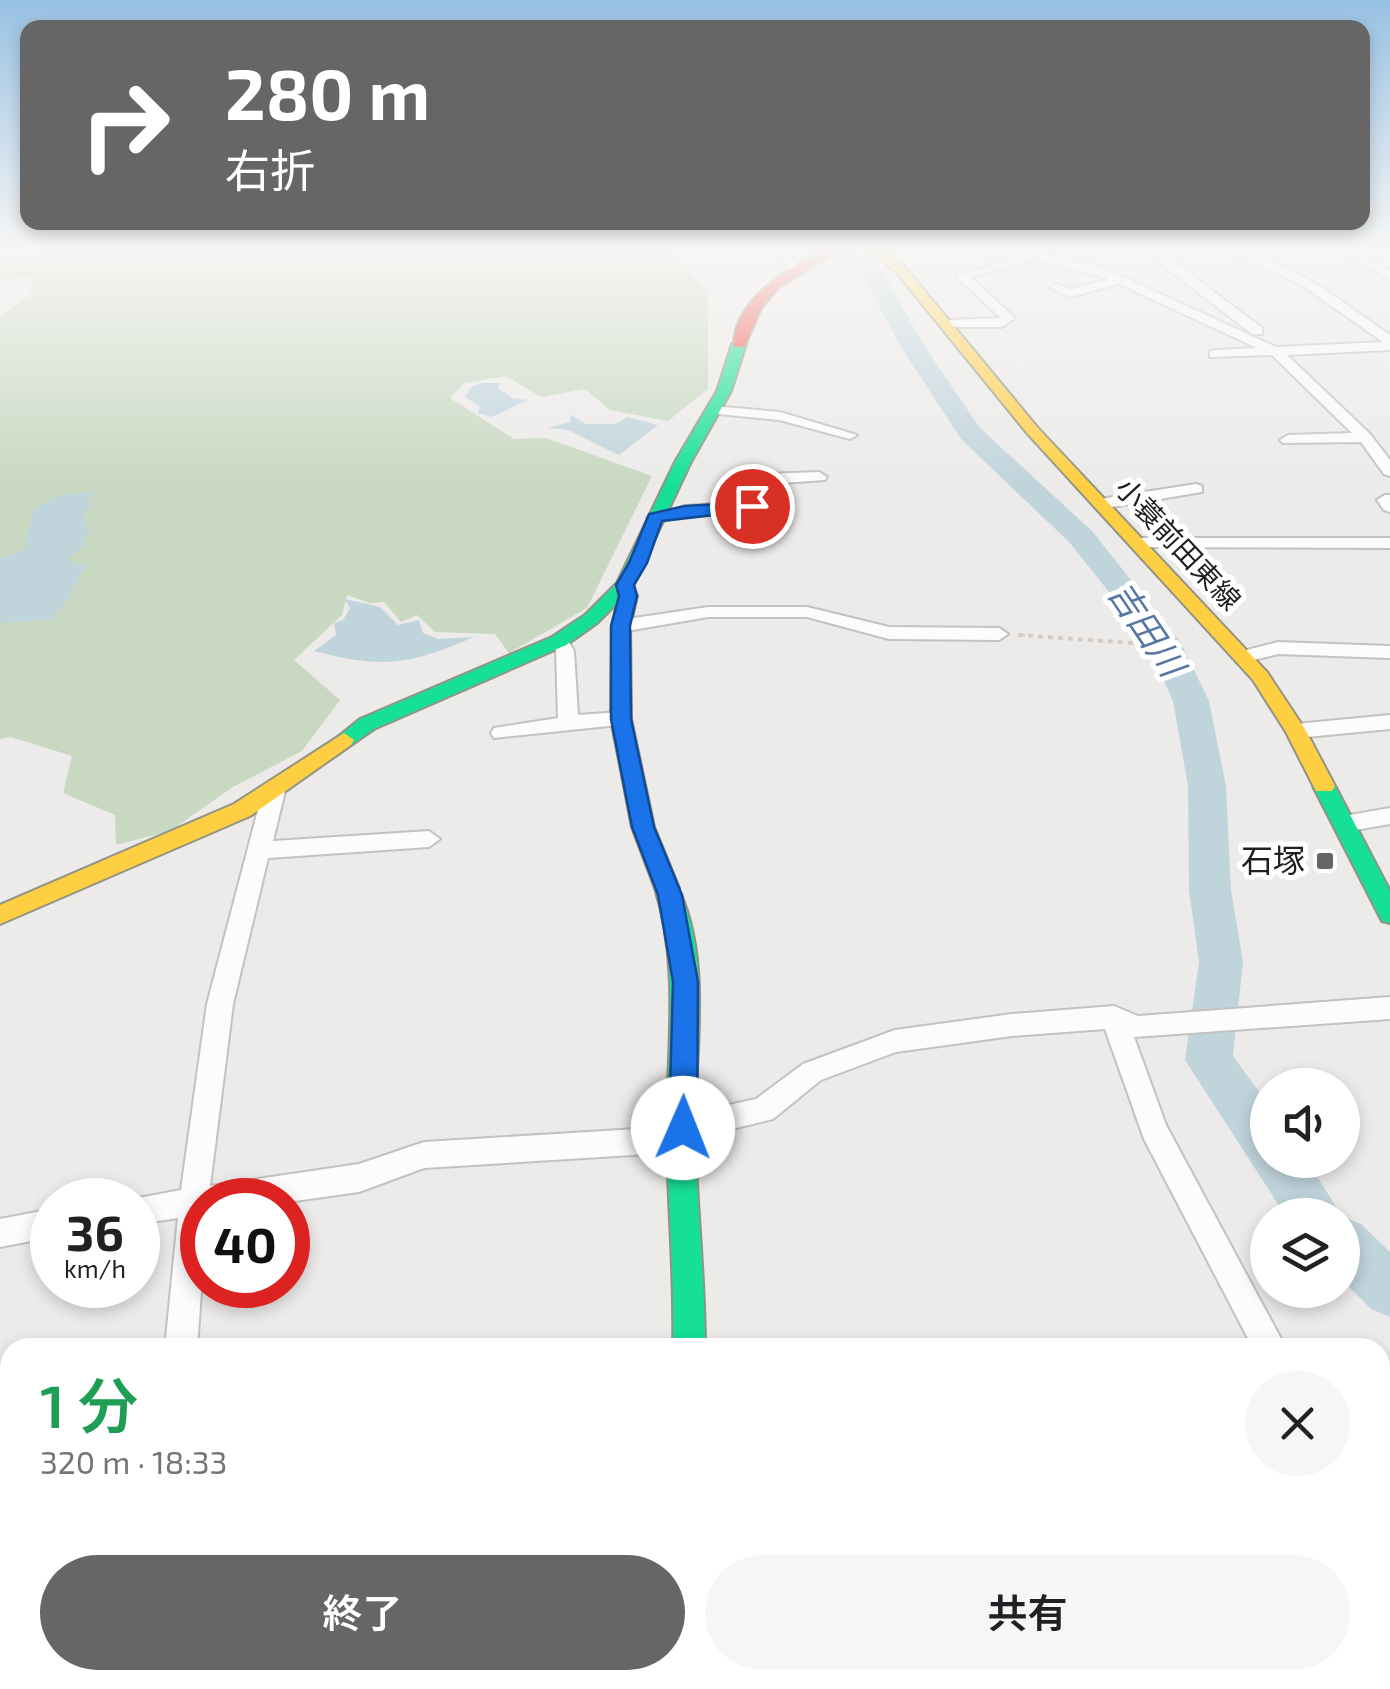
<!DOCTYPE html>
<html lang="ja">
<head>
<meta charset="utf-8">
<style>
	:root { --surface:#fff; --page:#f6f6f6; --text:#202124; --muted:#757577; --accent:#676666 }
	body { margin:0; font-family:"Exo 2","Noto Sans JP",sans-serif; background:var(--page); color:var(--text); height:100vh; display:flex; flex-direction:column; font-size:38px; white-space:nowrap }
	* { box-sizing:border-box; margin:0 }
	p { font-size:32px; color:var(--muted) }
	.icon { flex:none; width:55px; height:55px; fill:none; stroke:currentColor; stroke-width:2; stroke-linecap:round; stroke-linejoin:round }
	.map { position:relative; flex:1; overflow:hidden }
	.drawer { position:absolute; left:0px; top:1338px; width:1390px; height:352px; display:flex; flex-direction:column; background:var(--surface); border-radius:30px 30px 0 0; box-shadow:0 5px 15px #0003 }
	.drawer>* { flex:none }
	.guide { position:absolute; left:20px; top:20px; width:1350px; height:210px; border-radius:20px; box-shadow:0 5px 15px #0003; background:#676666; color:#fff; overflow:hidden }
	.controls { position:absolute; left:1250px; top:1068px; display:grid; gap:20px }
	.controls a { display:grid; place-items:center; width:110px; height:110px; border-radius:50%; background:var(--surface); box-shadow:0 5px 15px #0003; font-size:50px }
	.speed { position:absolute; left:30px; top:1178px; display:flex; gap:20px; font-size:50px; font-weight:700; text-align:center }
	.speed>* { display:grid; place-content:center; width:130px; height:130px; border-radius:50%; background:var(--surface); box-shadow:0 5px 15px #0003; line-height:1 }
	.speed small { font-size:25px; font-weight:400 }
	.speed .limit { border:15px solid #d22; background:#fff; color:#111 }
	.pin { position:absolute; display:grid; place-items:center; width:85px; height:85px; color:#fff; margin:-42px; border:5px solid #fff; border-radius:50%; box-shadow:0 2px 10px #0007 }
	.me { position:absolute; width:110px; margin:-55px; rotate:1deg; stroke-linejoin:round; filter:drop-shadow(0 0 8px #0008) }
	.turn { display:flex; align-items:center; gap:35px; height:210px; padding:0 40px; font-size:45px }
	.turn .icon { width:130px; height:130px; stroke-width:2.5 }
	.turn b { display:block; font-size:70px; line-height:85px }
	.round { display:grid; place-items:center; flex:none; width:105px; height:105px; border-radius:52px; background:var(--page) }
	.headline { display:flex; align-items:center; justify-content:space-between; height:170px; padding:0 40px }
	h1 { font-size:60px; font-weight:600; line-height:75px; color:#1e9e55 }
	.action { display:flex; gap:20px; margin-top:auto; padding:20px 40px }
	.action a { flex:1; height:115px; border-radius:60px; background:var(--accent); color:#fff; font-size:40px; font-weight:600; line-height:115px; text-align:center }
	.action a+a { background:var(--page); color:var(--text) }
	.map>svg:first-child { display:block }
	.forest { fill:#c8d8c1 }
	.water { fill:#c0d4dc }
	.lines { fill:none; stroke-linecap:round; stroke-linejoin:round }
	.river { fill:#c0d4dc; fill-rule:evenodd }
	.street-casing { stroke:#c3c2c1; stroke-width:4 }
	.fast-casing { stroke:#929483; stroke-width:4 }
	.slow-casing { stroke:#929483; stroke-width:4 }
	.jam-casing { stroke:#929483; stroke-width:4 }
	.path-far1 { stroke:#d5cbc8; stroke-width:2.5; stroke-dasharray:2.5 2.5; stroke-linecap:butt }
	.path { stroke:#d5cbc8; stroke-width:4; stroke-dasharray:5 5; stroke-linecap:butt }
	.street { fill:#fcfcfc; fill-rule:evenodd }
	.fast { fill:#16e098; fill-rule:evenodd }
	.slow { fill:#ffcf43; fill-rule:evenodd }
	.jam { fill:#f24e42; fill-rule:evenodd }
	.route { fill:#1a73e8; stroke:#114b97; stroke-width:2.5 }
	.poi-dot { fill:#676666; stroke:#fff; stroke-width:4 }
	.labels { text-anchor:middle; stroke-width:10; stroke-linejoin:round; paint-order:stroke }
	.far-street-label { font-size:28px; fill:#1f1f1f; stroke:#fff }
	.poi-label { font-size:32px; fill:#1f1f1f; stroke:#fff; text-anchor:end }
	.water-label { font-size:35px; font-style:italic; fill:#5777a3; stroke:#fff }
</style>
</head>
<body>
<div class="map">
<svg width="1390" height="1689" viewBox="0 0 1390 1689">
	<rect width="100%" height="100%" fill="#edebe9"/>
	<polygon class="forest" points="0,250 669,250 708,292 708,389 668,421 610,410 585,389 541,397 506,376 464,383 450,398 514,439 546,438 652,476 587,608 509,653 495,634 435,632 417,615 401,622 384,602 369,603 347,595 342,615 294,660 340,700 302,751 233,787 170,831 116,845 115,815 63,793 72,756 11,737 0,739 0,316 31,294 32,277 0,278"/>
	<g class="water">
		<polygon points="481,383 500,383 498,388 512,398 527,400 492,417 478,413 480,406 465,397 470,388"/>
		<polygon points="571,415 586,424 615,424 628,417 658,425 619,455 568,430 548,428 570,422"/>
		<path d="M93 491 96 493 88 497 91 504 82 517 91 534 84 538 85 545 69 557 72 563 88 564C73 582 72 599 55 615L57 619 0 623V558L25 550 33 510 62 495Z"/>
		<path d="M345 599 380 607 398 625 419 620 423 633 438 639 474 637C409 665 383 669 314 651L336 635 334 623 343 620 350 608Z"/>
	</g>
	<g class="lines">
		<g class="river">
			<polygon points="831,250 854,250 883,273 925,347 980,428 1092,531 1181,643 1209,701 1226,786 1231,890 1243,962 1233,1056 1268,1104 1268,1160 1307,1160 1341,1215 1285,1215 1185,1060 1199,962 1189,890 1188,786 1173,701 1148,645 1116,601 1070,543 961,439 901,347 866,281"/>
			<polygon points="1342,1216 1361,1224 1390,1252 1390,1317 1371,1309 1342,1280"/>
		</g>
		<defs>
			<g id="street">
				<polygon points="777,250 789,250 798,269 790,269"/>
				<path d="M1005 250H1026L1104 268 1276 347 1383 342 1300 284 1220 250C1279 250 1343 303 1390 335V350L1287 355 1370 434 1390 460V476L1384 474 1361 442 1283 443 1280 440 1288 435 1352 433 1272 355 1210 357V351L1215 350 1257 348 1119 284 1070 297 1050 288 1056 284 1071 289 1109 279 1034 259 971 277 1015 318 1002 327H943V321L948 320 1001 318 956 276 1021 256Z"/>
				<polygon points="1176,250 1169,258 1262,328 1262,334 1252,334 1160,263 1155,254 1160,250"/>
				<polygon points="1339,250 1353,250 1390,271 1390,280"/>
				<polygon points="713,406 780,412 857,435 850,439 779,420 708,413 706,410"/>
				<polygon points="819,472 827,477 825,480 768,484 761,487 758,509 685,516 655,523 647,518 685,506 744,502 745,485 765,474"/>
				<polygon points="1196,484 1202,486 1202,492 1100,509 1092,504 1100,499"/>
				<polygon points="1385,495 1390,495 1390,512 1384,510 1377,500"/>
				<polygon points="1138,538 1390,538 1390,548 1132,547 1130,543"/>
				<polygon points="708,607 807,607 889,627 999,628 1008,634 999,640 889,639 807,617 708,617 621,632 612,626 621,620"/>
				<polygon points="559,635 566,637 574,651 578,715 621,712 631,719 628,724 494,738 491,733 494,728 558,718 556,651 550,641"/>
				<polygon points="1278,642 1390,646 1390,658 1278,654 1242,663 1232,657 1235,653"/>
				<polygon points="1390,715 1390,729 1296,738 1286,731 1296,724"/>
				<polygon points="275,779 286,787 273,841 429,831 440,839 429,847 268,858 233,1004 210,1186 359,1164 424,1142 670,1127 673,1119 683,1115 756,1099 803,1064 895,1030 1012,1014 1114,1006 1138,1016 1390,997 1390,1019 1134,1037 1166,1125 1286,1348 1253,1348 1144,1139 1105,1029 1012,1036 896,1052 821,1080 773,1119 695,1138 691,1148 681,1152 424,1168 359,1192 288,1202 202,1200 202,1279 197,1348 165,1348 178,1218 138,1224 138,1200 128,1200 181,1190 207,1004 264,787"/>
				<polygon points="1390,808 1390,824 1344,832 1333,824 1344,816"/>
				<polygon points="52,1209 52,1237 0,1247 0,1219"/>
				<polygon points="1380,1520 1390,1525 1390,1572 1380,1568"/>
				<polygon points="133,1680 171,1680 170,1689 132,1689"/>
				<polygon points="612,1680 650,1680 649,1689 611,1689"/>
				<polygon points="1049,1680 1087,1680 1089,1689 1051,1689"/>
			</g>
			<g id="fast">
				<polygon points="739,340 746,344 731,391 691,462 631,589 597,623 566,645 374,729 351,745 337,745 334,740 360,719 552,637 585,615 617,583 675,462 717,391 732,344"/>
				<polygon points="1324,778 1335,786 1390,891 1390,923 1382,921 1313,786"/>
				<path d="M667 879 675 882C715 958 693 1058 695 1140 697 1209 705 1278 705 1348H673C675 1278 668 1209 667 1140 666 1054 681 972 655 888L659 882Z"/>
			</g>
			<g id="slow">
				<polygon points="868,250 881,250 904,266 1037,427 1267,672 1306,731 1335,786 1332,791 1316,791 1286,732 1253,680 1027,433 896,272"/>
				<polygon points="344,733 354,740 351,745 250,816 0,924 0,905 234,804"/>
			</g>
			<g id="jam">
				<path d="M825 250H840L779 287 761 308 744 347H734C733 300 788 268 825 250Z"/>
				<polygon points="625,580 631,581 637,596 630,626 631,719 654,827 679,888 675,894 659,894 655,888 632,827 611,719 612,626 619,596 616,585"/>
			</g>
		</defs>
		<use href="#street" class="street-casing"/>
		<use href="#fast" class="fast-casing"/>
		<use href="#slow" class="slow-casing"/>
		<use href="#jam" class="jam-casing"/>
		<polyline class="path-far1" points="1018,635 1025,635"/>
		<polyline class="path" points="1018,635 1133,643"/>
		<use href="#street" class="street"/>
		<use href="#fast" class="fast"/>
		<use href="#slow" class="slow"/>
		<use href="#jam" class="jam"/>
	</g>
	<linearGradient id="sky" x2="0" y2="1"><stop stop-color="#98c1e3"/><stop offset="0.51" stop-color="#f7f6f5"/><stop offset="1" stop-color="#f7f6f5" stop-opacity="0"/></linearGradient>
	<rect width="1390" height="486" fill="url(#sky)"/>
	<polygon class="route" points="752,502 761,506 758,510 662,521 647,563 634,585 637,596 630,626 631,719 654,827 682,895 698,982 697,1128 693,1137 683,1141 673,1137 669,1128 673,982 658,895 632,827 611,719 611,626 619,596 616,585 629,563 649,514 685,506"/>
	<rect class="poi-dot" x="1315" y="851" width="20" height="20" rx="5"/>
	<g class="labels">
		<g class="far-street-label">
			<text transform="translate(1178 544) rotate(47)" y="10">小蓑前田東線</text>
		</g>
		<g class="poi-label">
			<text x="1305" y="872">石塚</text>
		</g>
		<g class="water-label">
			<text transform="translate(1146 629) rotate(56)" y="12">吉田川</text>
		</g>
	</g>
</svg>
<div class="controls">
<a><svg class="icon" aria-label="sound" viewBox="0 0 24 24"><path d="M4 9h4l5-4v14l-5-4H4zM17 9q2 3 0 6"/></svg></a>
<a><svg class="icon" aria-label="layers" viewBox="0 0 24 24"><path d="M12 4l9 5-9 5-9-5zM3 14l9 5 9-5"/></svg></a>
</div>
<div class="speed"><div>36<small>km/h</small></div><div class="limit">40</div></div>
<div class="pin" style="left:752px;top:506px;background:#d93025"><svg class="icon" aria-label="arrive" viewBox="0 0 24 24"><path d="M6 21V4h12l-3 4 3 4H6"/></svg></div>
<svg class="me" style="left:683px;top:1128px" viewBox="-20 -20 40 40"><circle r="19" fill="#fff"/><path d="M0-13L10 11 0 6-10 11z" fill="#1a73e8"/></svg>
<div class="guide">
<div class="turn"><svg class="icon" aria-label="right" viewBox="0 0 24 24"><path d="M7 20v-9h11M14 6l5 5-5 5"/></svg><div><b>280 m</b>右折</div></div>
</div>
<section class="drawer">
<div class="headline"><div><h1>1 分</h1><p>320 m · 18:33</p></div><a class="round"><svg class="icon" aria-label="close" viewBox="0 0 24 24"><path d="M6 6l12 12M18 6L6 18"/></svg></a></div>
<div class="action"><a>終了</a><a>共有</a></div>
</section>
</div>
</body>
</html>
